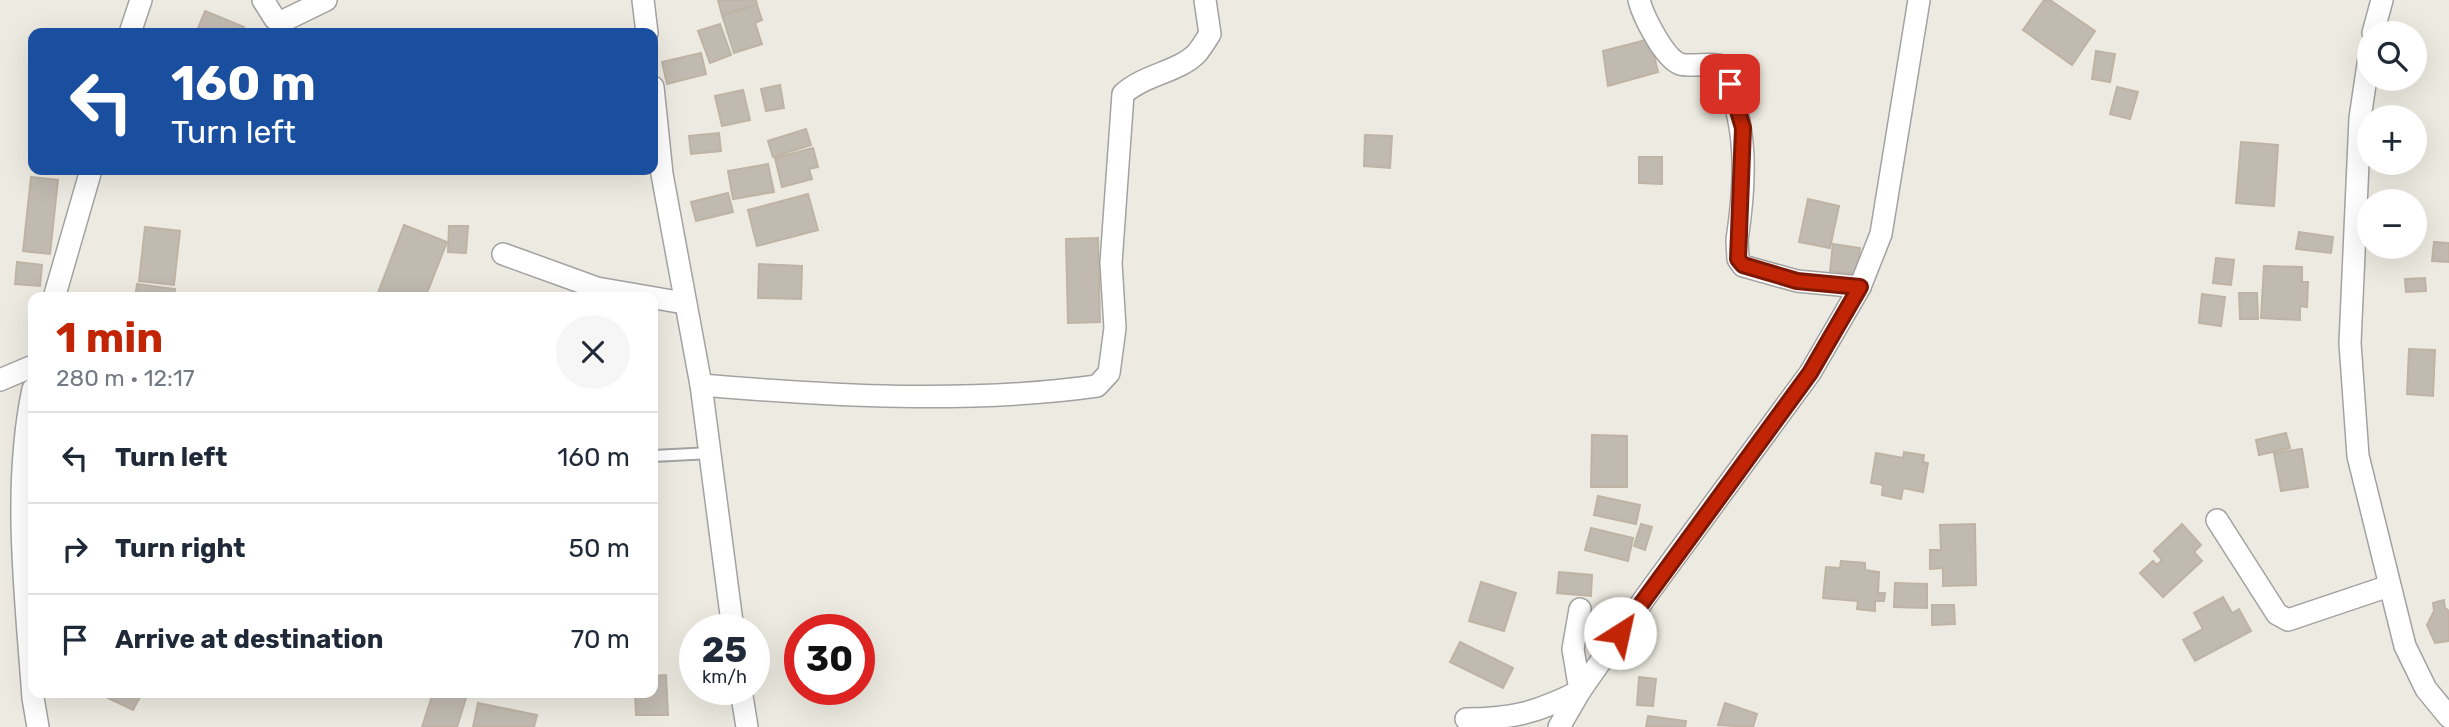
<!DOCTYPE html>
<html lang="en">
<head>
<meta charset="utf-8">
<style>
	:root { --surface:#fff; --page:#f6f6f7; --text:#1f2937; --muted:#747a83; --line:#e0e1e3; --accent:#c12506 }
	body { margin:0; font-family:Rubik,sans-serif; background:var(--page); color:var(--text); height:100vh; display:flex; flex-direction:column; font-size:26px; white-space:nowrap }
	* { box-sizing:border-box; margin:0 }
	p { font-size:23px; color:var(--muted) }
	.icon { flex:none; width:38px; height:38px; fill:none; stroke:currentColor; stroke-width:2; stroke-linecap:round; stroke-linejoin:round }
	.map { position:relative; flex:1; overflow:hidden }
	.sheet { position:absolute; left:28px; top:292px; width:630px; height:406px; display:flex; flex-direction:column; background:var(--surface); border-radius:14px; box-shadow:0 7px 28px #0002 }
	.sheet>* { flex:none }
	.banner { position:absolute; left:28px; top:28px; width:630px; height:147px; border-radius:14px; box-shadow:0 7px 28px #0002; background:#1a4fa0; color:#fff; overflow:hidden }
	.fabs { position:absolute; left:2357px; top:21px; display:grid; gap:14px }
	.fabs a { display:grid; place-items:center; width:70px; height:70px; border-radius:50%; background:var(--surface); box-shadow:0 7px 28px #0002; font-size:35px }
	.speed { position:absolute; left:679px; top:614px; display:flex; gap:14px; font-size:35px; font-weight:700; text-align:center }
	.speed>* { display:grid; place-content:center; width:91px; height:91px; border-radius:50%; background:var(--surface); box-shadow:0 7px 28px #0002; line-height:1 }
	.speed small { font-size:18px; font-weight:400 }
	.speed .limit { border:10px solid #d22; background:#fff; color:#111 }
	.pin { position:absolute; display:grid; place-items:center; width:60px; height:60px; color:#fff; margin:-30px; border-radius:14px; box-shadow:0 4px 10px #0006 }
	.me { position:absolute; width:77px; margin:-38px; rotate:35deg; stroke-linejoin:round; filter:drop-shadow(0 0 5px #0008) }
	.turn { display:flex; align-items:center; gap:24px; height:147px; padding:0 28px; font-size:32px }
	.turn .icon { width:91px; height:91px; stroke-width:2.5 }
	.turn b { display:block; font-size:49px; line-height:60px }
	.round { display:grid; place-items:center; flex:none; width:74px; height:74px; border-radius:37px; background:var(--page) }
	.summary { display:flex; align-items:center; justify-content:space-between; height:119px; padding:0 28px }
	h1 { font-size:42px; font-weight:700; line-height:52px; color:var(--accent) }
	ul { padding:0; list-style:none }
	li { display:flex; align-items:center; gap:21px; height:91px; padding:0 28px; border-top:2px solid var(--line) }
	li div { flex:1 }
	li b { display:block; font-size:26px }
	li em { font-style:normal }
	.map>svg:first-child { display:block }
	.building { fill:#c1bab1; stroke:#beb3a4; stroke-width:2 }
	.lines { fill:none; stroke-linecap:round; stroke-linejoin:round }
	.service-casing { stroke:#a2a2a2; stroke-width:14 }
	.minor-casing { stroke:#a2a2a2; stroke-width:24 }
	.service { stroke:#fff; stroke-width:10 }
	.minor { stroke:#fff; stroke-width:21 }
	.route-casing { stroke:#7d1804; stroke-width:18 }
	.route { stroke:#c12506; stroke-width:12 }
</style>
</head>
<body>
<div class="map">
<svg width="2449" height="727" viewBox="0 0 2449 727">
	<rect width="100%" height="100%" fill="#edebe1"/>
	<g class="building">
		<polygon points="718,0 756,0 757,5 722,15"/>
		<polygon points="2044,0 2050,0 2095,31 2072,65 2023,30"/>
		<polygon points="757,5 762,20 755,23 762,44 734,53 722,15"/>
		<polygon points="205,11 244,27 241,33 196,33"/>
		<polygon points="720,24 731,55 710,63 698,31"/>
		<polygon points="1650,39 1658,72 1608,86 1603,51"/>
		<polygon points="2096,51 2115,54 2110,82 2092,79"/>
		<polygon points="701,53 706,74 667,84 662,62"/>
		<polygon points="780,85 784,108 766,111 761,89"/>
		<polygon points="2117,87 2138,92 2130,119 2110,114"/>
		<polygon points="743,90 750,120 722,126 715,96"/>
		<polygon points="806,129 811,145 773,157 768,141"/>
		<polygon points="719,133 721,151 691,154 689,136"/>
		<polygon points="1365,135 1392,136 1390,168 1364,166"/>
		<polygon points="2241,142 2278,145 2274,206 2236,203"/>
		<polygon points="813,148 818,167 809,169 812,179 782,187 775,158"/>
		<polygon points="1639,157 1662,157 1662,184 1639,183"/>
		<polygon points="768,164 774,192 733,199 728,171"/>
		<polygon points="31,177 58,180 50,254 23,251"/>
		<polygon points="728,193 733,212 696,221 691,202"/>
		<polygon points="808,194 818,230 757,246 748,210"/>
		<polygon points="1808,199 1839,206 1830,248 1799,242"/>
		<polygon points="404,225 447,242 425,298 376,298"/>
		<polygon points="449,226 468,226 466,253 448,252"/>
		<polygon points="145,227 180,231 174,285 139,281"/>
		<polygon points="2299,232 2333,237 2331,253 2296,249"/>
		<polygon points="1098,238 1100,322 1068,323 1066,239"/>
		<polygon points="2434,242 2449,243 2449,262 2432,261"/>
		<polygon points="1833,244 1860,248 1857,274 1830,271"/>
		<polygon points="2216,258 2234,260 2231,285 2213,283"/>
		<polygon points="17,262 42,265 40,286 15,284"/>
		<polygon points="759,264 802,266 801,299 758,298"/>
		<polygon points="2264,266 2302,267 2302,282 2308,282 2307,307 2300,306 2300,320 2261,318"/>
		<polygon points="2425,278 2426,291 2406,292 2405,279"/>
		<polygon points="137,284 175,289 174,298 135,298"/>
		<polygon points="2239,293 2257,293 2258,319 2240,319"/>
		<polygon points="2202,294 2225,297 2221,326 2199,323"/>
		<polygon points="2409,349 2435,350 2433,396 2407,394"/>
		<polygon points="2286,433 2290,448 2259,455 2256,440"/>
		<polygon points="1592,435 1627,436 1627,487 1591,487"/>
		<polygon points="2302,449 2308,487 2281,491 2274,453"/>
		<polygon points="1904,452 1924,455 1923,462 1928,463 1923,492 1903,488 1901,499 1882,495 1883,485 1871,483 1876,453 1903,458"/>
		<polygon points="1598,496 1640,505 1636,524 1594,515"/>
		<polygon points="1641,524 1652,527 1645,550 1634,546"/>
		<polygon points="1975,524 1976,585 1943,586 1943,568 1930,569 1930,550 1941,550 1940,525"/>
		<polygon points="2182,524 2201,545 2194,552 2202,561 2163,597 2140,573 2153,561 2157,565 2162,560 2154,551"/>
		<polygon points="1591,528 1633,538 1628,561 1585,550"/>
		<polygon points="1841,561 1865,563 1865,570 1879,572 1878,593 1885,593 1884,601 1875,601 1875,611 1857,609 1858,601 1823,598 1826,567 1840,568"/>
		<polygon points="1559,572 1592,575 1591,596 1557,593"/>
		<polygon points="1481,582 1516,593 1504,631 1469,621"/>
		<polygon points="1895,583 1927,584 1927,608 1894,607"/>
		<polygon points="2223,597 2232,613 2239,609 2251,631 2195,661 2183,640 2203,629 2194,613"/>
		<polygon points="2444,600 2445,608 2449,611 2449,641 2435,643 2427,625 2434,611 2433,603"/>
		<polygon points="1932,605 1954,605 1955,624 1932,625"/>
		<polygon points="1460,642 1513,668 1503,688 1450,662"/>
		<polygon points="666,675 668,715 636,715 635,693 653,693 653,676"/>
		<polygon points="1639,677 1656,679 1653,706 1637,705"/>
		<polygon points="108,693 142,693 133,710 106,697"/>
		<polygon points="433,693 452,693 466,698 457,727 422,727"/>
		<polygon points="478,703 537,715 534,727 473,727"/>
		<polygon points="1725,703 1757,714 1753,727 1718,725"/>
		<polygon points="1648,716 1686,721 1685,727 1646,727"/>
	</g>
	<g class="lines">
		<defs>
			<polyline id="service" points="653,456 711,453"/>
			<g id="minor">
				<polyline points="263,0 275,19 283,21 326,0"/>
				<polyline points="643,0 647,33"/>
				<path d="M1639 0C1643 16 1664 58 1680 64 1690 67 1707 63 1719 65 1749 118 1746 181 1737 240L1738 259 1743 266 1797 281 1860 287"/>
				<polyline points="130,33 141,0"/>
				<polyline points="2373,33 2382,0"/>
				<polyline points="2370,51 2360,118 2350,343 2358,456 2405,646 2426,689 2449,717"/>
				<polyline points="653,87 662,174 701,385 733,630"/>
				<polyline points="503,254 597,288 684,303"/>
				<polyline points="54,298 91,170"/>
				<polyline points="0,380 33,366"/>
				<path d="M701 385C832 396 967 404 1097 386L1109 373 1115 328 1111 263 1123 94C1145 74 1179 72 1197 53 1202 47 1206 40 1210 34L1205 0"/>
				<path d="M33 389C12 489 26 597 33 698L38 727"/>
				<polyline points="2217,520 2277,614 2288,620 2389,586"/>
				<polyline points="741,690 747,727"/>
				<path d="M1466 719C1513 719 1538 712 1580 691L1573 649 1580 609"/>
				<polyline points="1559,727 1580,691 1647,595 1810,373 1860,287 1881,234 1919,0"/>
			</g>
		</defs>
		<use href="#service" class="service-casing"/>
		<use href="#minor" class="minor-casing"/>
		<use href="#service" class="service"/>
		<use href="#minor" class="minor"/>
	</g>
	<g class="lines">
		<defs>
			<polyline id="route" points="1620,633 1810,373 1860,287 1797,281 1743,265 1738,259 1743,128 1730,84"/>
		</defs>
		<use href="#route" class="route-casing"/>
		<use href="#route" class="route"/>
	</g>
</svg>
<div class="fabs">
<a><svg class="icon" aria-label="search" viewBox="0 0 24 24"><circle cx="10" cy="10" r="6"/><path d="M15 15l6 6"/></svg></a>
<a>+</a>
<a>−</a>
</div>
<div class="speed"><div>25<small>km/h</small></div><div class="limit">30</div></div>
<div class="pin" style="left:1730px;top:84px;background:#d93025"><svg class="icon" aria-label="arrive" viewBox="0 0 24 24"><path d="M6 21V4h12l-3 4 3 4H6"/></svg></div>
<svg class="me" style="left:1620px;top:633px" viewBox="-20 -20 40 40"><circle r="19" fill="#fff"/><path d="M0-13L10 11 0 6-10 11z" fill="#c12506"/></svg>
<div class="banner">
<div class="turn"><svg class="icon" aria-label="left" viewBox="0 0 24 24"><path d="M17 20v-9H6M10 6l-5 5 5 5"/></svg><div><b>160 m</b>Turn left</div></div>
</div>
<section class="sheet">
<div class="summary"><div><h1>1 min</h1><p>280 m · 12:17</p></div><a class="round"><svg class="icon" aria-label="close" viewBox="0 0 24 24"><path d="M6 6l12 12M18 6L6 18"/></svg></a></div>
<ul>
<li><svg class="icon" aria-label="left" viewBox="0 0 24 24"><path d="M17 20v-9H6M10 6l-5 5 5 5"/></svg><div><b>Turn left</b></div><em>160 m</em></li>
<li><svg class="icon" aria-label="right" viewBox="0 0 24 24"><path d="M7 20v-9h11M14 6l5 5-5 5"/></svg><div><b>Turn right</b></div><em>50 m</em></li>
<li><svg class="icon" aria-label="arrive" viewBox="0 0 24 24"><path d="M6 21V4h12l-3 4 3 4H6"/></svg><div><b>Arrive at destination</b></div><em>70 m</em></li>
</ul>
</section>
</div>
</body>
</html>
